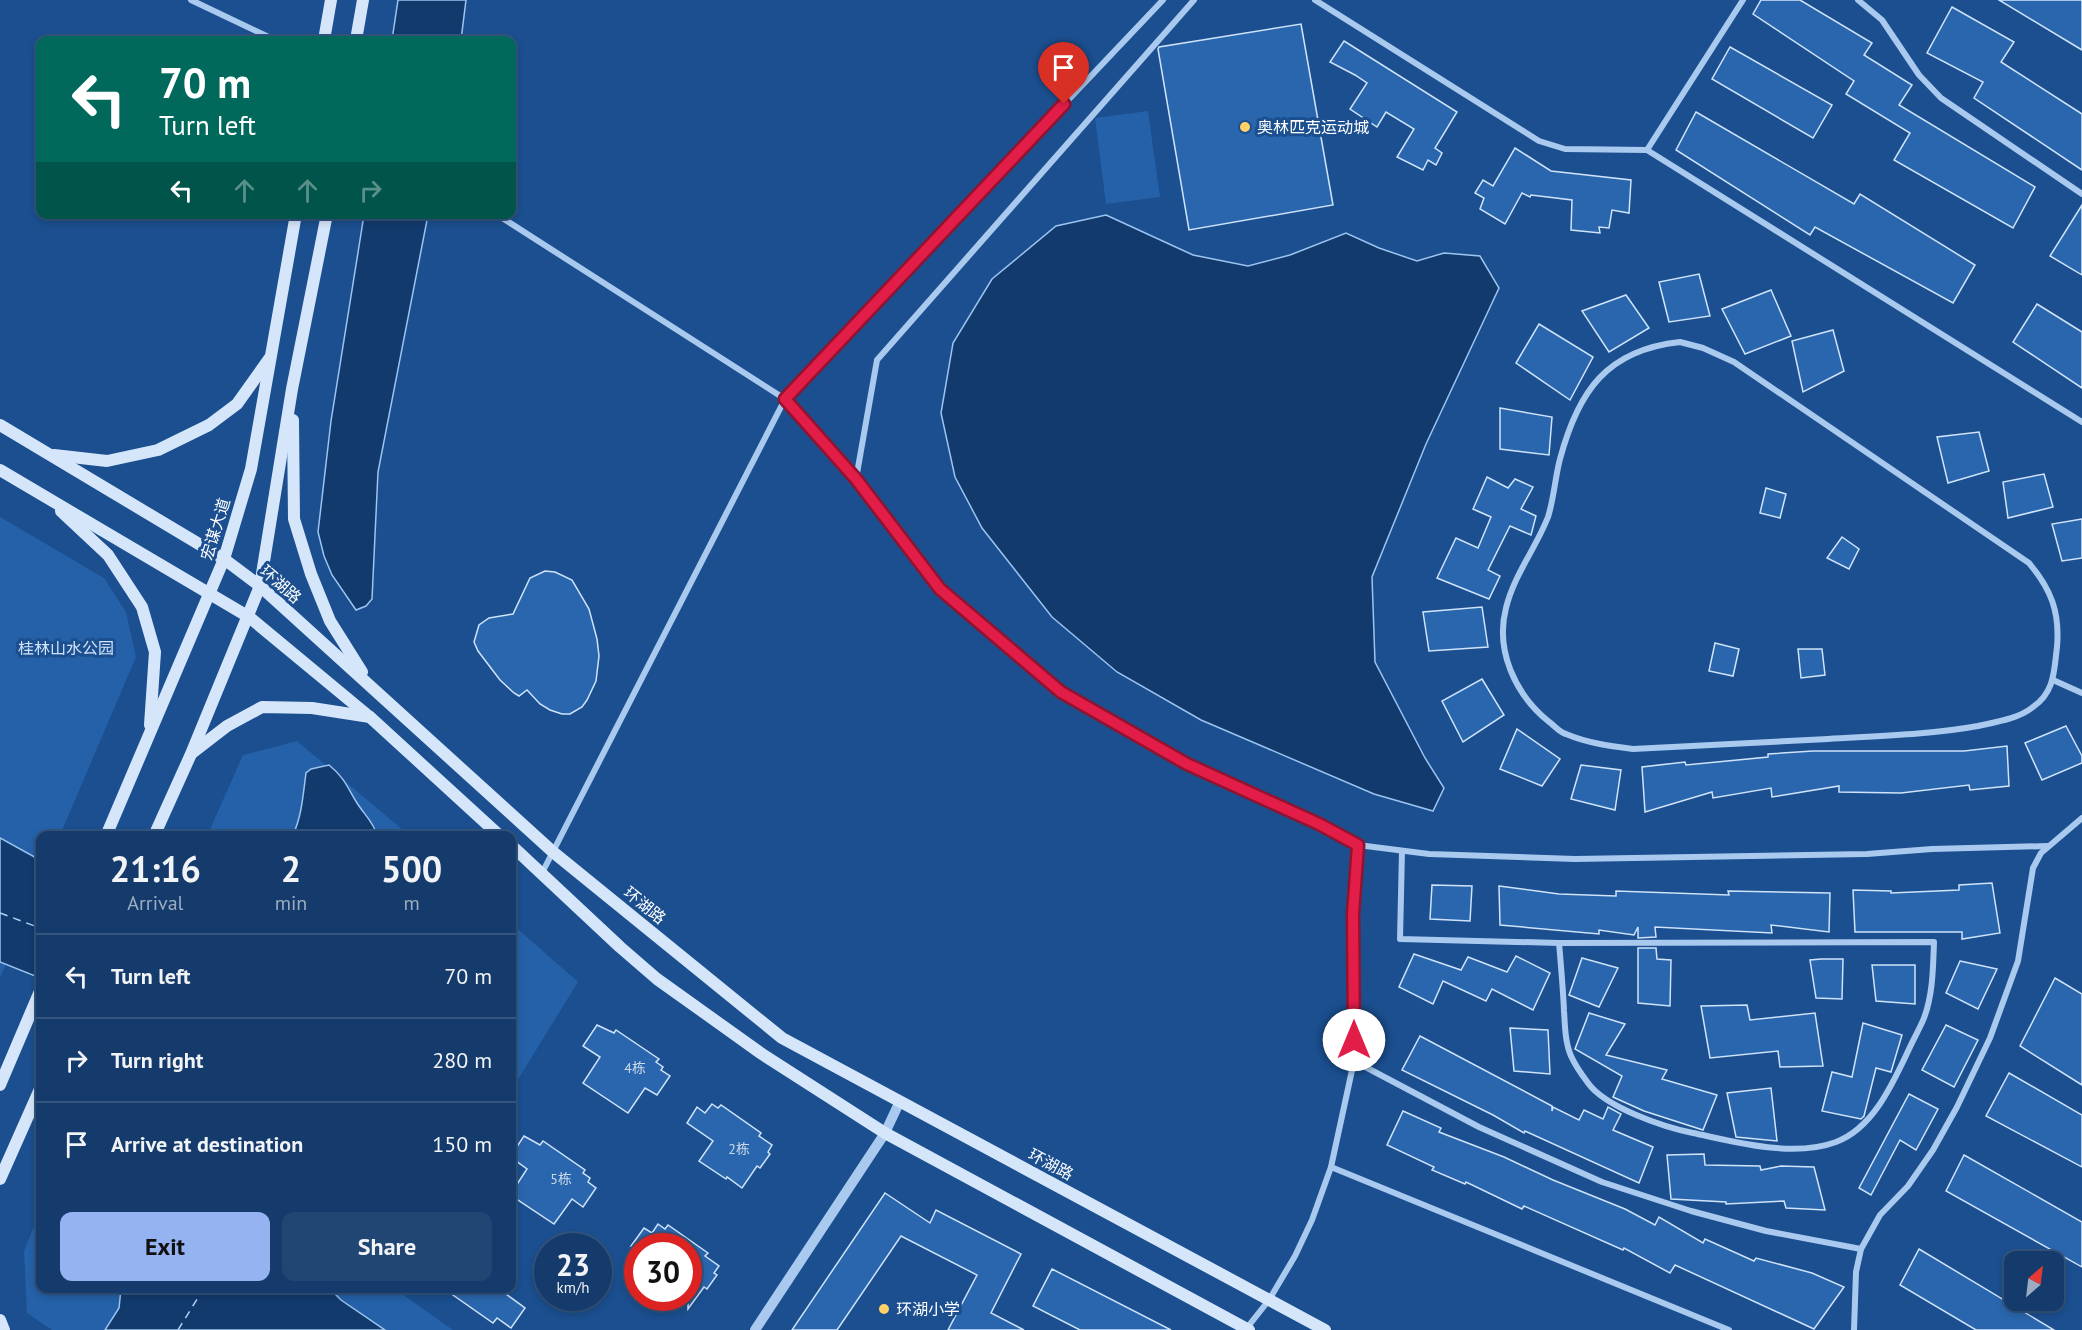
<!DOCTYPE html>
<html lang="en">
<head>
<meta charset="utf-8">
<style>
	:root { --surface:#143b6b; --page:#214673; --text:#f1f3f6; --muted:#9dadc1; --line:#33557e; --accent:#95b2f1 }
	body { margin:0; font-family:"PT Sans","Noto Sans SC",sans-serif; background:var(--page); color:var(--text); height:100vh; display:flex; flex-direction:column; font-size:22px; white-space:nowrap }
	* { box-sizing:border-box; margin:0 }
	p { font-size:20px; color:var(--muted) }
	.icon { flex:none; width:33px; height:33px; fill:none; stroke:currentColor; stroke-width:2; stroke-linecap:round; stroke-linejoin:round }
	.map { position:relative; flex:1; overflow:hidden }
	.details { position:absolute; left:36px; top:831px; width:480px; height:462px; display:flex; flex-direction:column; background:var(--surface); border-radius:12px; box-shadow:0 3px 9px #0003,0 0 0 2px var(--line) }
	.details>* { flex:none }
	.hud { position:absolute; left:36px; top:36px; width:480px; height:183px; border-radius:12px; box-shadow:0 3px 9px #0003,0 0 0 2px var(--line); background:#00695c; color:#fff; overflow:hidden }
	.needle { width:39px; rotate:28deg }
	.controls { position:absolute; left:2004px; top:1251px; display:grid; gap:12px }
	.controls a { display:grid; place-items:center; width:60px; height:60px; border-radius:12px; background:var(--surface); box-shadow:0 3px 9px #0003,0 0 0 2px var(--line); font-size:30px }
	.speed { position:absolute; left:534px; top:1233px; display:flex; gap:12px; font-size:30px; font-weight:700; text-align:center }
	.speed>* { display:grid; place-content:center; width:78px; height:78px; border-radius:50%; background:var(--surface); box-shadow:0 3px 9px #0003,0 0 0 2px var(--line); line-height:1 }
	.speed small { font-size:15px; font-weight:400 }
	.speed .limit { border:9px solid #d22; background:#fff; color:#111 }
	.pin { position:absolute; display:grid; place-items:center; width:51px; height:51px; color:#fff; margin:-62px -26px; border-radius:50% 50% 50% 0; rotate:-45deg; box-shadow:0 0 6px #0007 }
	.pin .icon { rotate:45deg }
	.me { position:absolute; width:66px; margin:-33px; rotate:0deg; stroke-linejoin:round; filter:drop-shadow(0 0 4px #0008) }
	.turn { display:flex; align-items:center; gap:21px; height:126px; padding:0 24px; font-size:27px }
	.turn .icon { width:78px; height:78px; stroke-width:2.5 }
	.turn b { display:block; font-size:42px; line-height:51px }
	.lanes { display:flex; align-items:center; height:57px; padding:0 24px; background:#0003; justify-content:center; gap:30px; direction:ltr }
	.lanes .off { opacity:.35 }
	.eta { display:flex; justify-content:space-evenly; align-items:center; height:102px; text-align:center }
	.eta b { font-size:36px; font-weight:700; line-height:42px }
	.primary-button { display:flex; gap:12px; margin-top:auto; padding:12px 24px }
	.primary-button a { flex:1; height:69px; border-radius:12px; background:var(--accent); color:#111; font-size:24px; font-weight:700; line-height:69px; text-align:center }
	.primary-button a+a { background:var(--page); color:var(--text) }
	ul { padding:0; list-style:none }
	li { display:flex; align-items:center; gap:18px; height:84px; padding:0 24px; border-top:2px solid var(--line) }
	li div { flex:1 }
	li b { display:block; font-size:22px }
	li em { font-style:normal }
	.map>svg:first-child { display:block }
	.green { fill:#2461a8 }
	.water { fill:#123a6d; stroke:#9cc4f0; stroke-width:1.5 }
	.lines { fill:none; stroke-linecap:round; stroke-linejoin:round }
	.ferry { stroke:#b5d3f5; stroke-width:1.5; stroke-dasharray:8 6; stroke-linecap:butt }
	.building { fill:#2a66ad; stroke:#cfe3fa; stroke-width:1.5 }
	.minor { stroke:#a9c9ee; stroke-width:6 }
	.tertiary { stroke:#a9c9ee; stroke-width:10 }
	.secondary { stroke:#d6e6fa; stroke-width:12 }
	.route-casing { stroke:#92132f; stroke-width:15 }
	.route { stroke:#e11d48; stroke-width:10 }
	.poi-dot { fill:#ffd166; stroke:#1b4f8f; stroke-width:2 }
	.labels { text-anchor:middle; stroke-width:6; stroke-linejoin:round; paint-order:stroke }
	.number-label { font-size:14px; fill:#cad9ea }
	.poi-label { font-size:16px; fill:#fff; stroke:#1b4f8f; text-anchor:start }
	.street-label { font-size:16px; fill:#fff; stroke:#1b4f8f }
	.park-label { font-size:16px; fill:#cfe3fa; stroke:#1b4f8f }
</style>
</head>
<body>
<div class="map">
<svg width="2082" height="1330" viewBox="0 0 2082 1330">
	<rect width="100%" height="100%" fill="#1b4f8f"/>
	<g class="green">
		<polygon points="1148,111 1160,197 1106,204 1095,118"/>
		<polygon points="0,517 104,578 126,612 136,657 60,835 40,836 40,882 0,978"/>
		<polygon points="297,741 409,835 207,836 243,755"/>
		<polygon points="512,924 578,982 512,1089"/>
		<polygon points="40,1212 40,1288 395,1289 453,1330 52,1330 27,1313 24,1251"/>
	</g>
	<g class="water">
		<polygon points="398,0 466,0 461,40 392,40"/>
		<polygon points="364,215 428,215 378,472 372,599 366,606 356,610 332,575 324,556 318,532 331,421"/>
		<polygon points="1106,215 1193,255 1248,266 1290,255 1346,233 1379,248 1417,261 1444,253 1480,256 1499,288 1426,444 1372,577 1375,662 1425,758 1444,788 1433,811 1374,794 1201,720 1117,672 1052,617 982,528 955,477 941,413 953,343 992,279 1056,226"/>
		<path d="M329 765C345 778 347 787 357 803 364 814 374 823 377 835H293C302 815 303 795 306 773L311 769Z"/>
		<polygon points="0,838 40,860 40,978 0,962"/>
		<polygon points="121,1289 330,1289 341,1300 385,1330 105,1330 119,1308"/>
	</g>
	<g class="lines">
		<g class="ferry">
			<polyline points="0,913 40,928"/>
			<polyline points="178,1330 204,1288"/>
		</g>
	</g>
	<g class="building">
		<polygon points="1761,0 1800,0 1872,43 1864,55 1912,85 1899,105 2035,187 2013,228 1894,160 1910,133 1846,94 1854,81 1753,14"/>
		<polygon points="1999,0 2082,0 2082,50"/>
		<polygon points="1952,7 2014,42 2001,62 2082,114 2082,170 1974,98 1983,82 1927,53"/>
		<polygon points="1301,24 1333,205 1189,230 1158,49 1159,47"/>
		<polygon points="1344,41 1457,112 1435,148 1442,153 1436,165 1428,160 1423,170 1397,157 1414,129 1386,112 1377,127 1350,109 1367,83 1355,75 1330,62"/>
		<polygon points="1730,47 1832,105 1813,138 1712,79"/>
		<polygon points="1696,112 1854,204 1860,194 1975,265 1953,303 1815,227 1810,235 1676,150"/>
		<polygon points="1515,148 1551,171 1631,180 1629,213 1612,210 1609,228 1599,227 1600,233 1571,230 1572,200 1531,195 1530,197 1522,193 1505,224 1480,209 1484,198 1475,193 1483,180 1493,186"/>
		<polygon points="2082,205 2082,275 2050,256"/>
		<polygon points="1699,274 1710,316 1669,322 1659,282"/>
		<polygon points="1771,290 1791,336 1745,354 1722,309"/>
		<polygon points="1626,295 1649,328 1609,352 1582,311"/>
		<polygon points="2037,304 2082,332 2082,388 2013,342"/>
		<polygon points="1539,324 1593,357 1570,400 1516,363"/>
		<polygon points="1833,330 1844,371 1803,392 1792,341"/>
		<polygon points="1500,408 1552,417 1549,455 1500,449"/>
		<polygon points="1979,432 1989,471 1948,483 1937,437"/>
		<polygon points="2044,474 2053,507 2008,518 2003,482"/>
		<polygon points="1487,477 1508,488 1515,479 1533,487 1521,509 1536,516 1531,535 1510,526 1488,570 1500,576 1489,599 1437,578 1456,538 1478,548 1491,517 1473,509"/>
		<polygon points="1766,488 1786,494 1780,518 1760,513"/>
		<polygon points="2082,519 2082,558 2062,561 2052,524"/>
		<polygon points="1842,537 1859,549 1849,569 1827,558"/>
		<polygon points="545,571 555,572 572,580 589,609 597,639 599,656 596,681 587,700 582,707 570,714 562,714 550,710 540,704 527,690 519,696 514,693 500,680 478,651 474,642 479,625 489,618 513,614 530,578"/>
		<polygon points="1482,607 1488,647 1429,651 1423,612"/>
		<polygon points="1715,643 1739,649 1733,676 1709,671"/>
		<polygon points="1798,649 1822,649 1825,675 1801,678"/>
		<polygon points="1482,679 1504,715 1463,742 1442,701"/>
		<polygon points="2066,726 2082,756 2082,763 2042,780 2025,743"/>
		<polygon points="1517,729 1560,759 1542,786 1500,769"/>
		<polygon points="2007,746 2009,786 1970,790 1969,785 1901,793 1839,792 1839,786 1772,797 1771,788 1713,798 1712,792 1645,812 1642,767 1685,762 1686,765 1768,757 1768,754 1813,751 1964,751"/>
		<polygon points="1581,765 1621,770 1615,810 1571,799"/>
		<polygon points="1992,883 2000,933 1962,939 1962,932 1855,932 1853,890 1891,891 1891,893 1959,890 1959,885"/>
		<polygon points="1432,885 1472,886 1470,921 1430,919"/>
		<polygon points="1499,886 1559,894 1616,896 1616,891 1729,895 1728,891 1830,893 1829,932 1771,925 1772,933 1655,927 1656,937 1638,938 1638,927 1634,935 1599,930 1599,934 1500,925"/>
		<polygon points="1638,948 1656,948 1657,959 1671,960 1670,1006 1638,1003"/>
		<polygon points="1414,954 1461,970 1468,957 1507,972 1516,956 1550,973 1533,1010 1492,989 1486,1001 1443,981 1433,1004 1399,987"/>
		<polygon points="1582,958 1618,968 1599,1007 1569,995"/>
		<polygon points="1821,959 1843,959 1842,999 1816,998 1810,960"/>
		<polygon points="1960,961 1997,969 1978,1009 1946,993"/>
		<polygon points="1872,965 1915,965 1915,1004 1876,1001"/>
		<polygon points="2055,978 2082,994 2082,1085 2020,1046"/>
		<polygon points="1747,1005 1750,1020 1815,1013 1823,1066 1780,1067 1778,1051 1710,1058 1701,1006"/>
		<polygon points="1589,1013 1625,1024 1606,1055 1667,1070 1662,1079 1717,1095 1703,1130 1644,1111 1613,1097 1622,1076 1575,1049"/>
		<polygon points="1863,1023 1902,1035 1891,1072 1876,1068 1864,1116 1861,1119 1822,1111 1832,1072 1852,1077"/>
		<polygon points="597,1025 614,1033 616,1030 659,1059 656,1062 663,1067 661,1070 670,1076 657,1095 645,1088 628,1113 583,1083 600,1057 583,1046"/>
		<polygon points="1946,1025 1978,1040 1954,1087 1922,1070"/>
		<polygon points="1510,1028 1548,1030 1550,1074 1514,1071"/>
		<polygon points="1420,1036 1552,1106 1552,1111 1553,1107 1579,1120 1584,1110 1603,1119 1608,1107 1621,1114 1613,1130 1653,1147 1639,1183 1525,1131 1524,1133 1493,1115 1402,1070"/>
		<polygon points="2009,1073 2082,1115 2082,1167 1986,1116"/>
		<polygon points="1771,1088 1777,1141 1736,1137 1727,1093"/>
		<polygon points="1909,1094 1938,1109 1916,1150 1900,1140 1871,1195 1859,1188"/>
		<polygon points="712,1104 718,1108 721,1105 761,1133 759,1136 772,1145 768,1152 770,1154 760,1168 757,1166 742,1188 727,1177 726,1179 699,1161 713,1141 687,1123 697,1107 705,1113"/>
		<polygon points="1403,1111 1441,1128 1439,1132 1504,1157 1553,1180 1625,1209 1655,1225 1659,1217 1703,1243 1705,1239 1754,1261 1756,1258 1812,1273 1844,1287 1814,1329 1675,1265 1670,1273 1624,1248 1623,1250 1524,1206 1522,1209 1466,1182 1465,1184 1432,1170 1434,1167 1387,1145"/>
		<polygon points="524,1136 540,1145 543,1141 585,1170 583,1173 590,1178 588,1182 596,1188 583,1207 572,1199 554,1224 512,1196 512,1192 527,1169 512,1158 512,1154"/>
		<polygon points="1704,1154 1705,1165 1760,1166 1761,1170 1781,1166 1814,1167 1825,1210 1786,1208 1784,1201 1726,1204 1726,1202 1671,1199 1667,1155"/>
		<polygon points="1964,1155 2082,1222 2082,1267 1946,1191"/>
		<polygon points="885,1193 930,1223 936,1210 1021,1254 991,1313 1024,1330 948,1330 977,1275 901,1236 837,1330 792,1330"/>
		<polygon points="658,1224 665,1229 668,1225 708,1253 705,1256 719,1266 714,1273 717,1275 707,1289 704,1287 688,1309 688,1246 631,1246 644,1228 652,1233"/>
		<polygon points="1919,1249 2054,1330 1976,1330 1900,1285"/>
		<polygon points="1052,1269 1171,1330 1080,1330 1033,1306"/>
		<polygon points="443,1288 509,1288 506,1294 525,1308 511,1328 497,1318 493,1323"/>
	</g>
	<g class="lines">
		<g class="minor">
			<polyline points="191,0 275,40"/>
			<polyline points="1163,0 785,399 856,479 940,589 1061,692 1187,764 1319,824 1358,845 1429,854 1575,859 1867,854 1932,849 2048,846"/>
			<polyline points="1315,0 1539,141 1565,149 1647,150 2082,422"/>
			<polyline points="1858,0 1882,20 1919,75 1941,98 2082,194"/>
			<polyline points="1647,150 1743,0"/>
			<polyline points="496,214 785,399 542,873"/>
			<path d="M1680 342 1703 348 1734 362 2029 563C2051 589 2060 612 2057 647 2054 670 2055 692 2033 707 2018 719 1996 722 1978 726 1928 735 1878 736 1828 739 1763 742 1698 746 1633 749 1610 746 1587 743 1566 734 1559 732 1554 725 1548 721 1515 694 1495 650 1506 608 1514 575 1536 548 1548 517 1554 498 1555 478 1560 459 1578 392 1606 350 1680 342Z"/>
			<polyline points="856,479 877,360 1194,0"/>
			<polyline points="2053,680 2082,693"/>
			<path d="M1402 851 1400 939 1559 943 1934 942C1933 968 1933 994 1924 1018 1920 1028 1914 1038 1910 1047 1894 1081 1874 1128 1836 1142 1793 1158 1736 1142 1693 1133 1663 1127 1605 1107 1588 1083 1582 1075 1575 1065 1571 1056 1565 1042 1565 1026 1564 1011 1563 988 1561 966 1559 943"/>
			<polyline points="1354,1061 1479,1127 1602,1182 1691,1211 1766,1231 1861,1249"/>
			<polyline points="1331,1167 1729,1330"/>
			<polyline points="1246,1329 1269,1300 1295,1256 1312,1220 1331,1167 1354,1061 1353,914 1358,845"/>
			<polyline points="1854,1330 1856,1272 1861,1249 1880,1215 1908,1186 1933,1150 1957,1107 1990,1038 2018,961 2033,868 2041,853 2082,818"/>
		</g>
		<polyline class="tertiary" points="755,1330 885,1133 900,1101"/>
		<g class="secondary">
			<polyline points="324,40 331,0"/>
			<polyline points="356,40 363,0"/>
			<polyline points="293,420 294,519 311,574 330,621 362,672"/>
			<polyline points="0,425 224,559 260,586 553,852 782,1038 1325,1330"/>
			<polyline points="54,455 107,461 158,450 209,425 237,404 269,359"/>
			<polyline points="0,470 249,617 371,718 500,836"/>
			<polyline points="61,511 108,555 142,607 155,652 150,725"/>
			<polyline points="192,753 227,726 262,707 312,708 370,717"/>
			<polyline points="106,836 224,559 251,469 296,214"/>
			<polyline points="154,836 191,754 260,586 292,389 327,214"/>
			<polyline points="512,846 620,947 657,979 762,1054 885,1133 1249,1330"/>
			<polyline points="0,1085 40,991"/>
			<polyline points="0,1179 40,1089"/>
			<polyline points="0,1320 4,1330"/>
		</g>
	</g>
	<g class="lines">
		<defs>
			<polyline id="route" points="1064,104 785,399 856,479 940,589 1061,692 1187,764 1319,824 1358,845 1353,914 1354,1040"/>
		</defs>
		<use href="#route" class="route-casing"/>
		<use href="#route" class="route"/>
	</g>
	<g class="poi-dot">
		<circle cx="1245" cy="127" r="6"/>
		<circle cx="884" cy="1309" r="6"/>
	</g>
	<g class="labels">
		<g class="number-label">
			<text x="635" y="1073">4栋</text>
			<text x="739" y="1154">2栋</text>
			<text x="561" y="1184">5栋</text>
		</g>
		<g class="poi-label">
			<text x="1257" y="133">奥林匹克运动城</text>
			<text x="896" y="1315">环湖小学</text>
		</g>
		<g class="street-label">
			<text transform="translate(215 529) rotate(-73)" y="6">宏谋大道</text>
			<text transform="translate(281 584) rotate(41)" y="6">环湖路</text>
			<text transform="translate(645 905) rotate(39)" y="6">环湖路</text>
			<text transform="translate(1051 1164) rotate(28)" y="6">环湖路</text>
		</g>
		<g class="park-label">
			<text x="66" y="654">桂林山水公园</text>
		</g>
	</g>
</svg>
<div class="controls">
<a><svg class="needle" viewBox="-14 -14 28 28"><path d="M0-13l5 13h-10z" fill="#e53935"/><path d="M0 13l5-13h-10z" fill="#9dadc1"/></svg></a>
</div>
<div class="speed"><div>23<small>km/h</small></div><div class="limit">30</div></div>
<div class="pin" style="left:1064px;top:104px;background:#d93025"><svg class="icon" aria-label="arrive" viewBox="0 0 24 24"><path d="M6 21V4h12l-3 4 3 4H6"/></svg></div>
<svg class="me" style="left:1354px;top:1040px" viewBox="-20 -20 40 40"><circle r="19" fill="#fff"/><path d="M0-13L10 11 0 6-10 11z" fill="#e11d48"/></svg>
<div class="hud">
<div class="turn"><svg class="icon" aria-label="left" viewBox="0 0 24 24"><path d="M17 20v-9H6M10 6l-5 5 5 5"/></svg><div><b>70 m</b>Turn left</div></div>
<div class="lanes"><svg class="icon" aria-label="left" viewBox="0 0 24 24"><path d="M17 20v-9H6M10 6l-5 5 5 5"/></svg><svg class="icon off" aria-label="ahead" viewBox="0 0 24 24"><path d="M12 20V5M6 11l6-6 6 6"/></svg><svg class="icon off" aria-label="ahead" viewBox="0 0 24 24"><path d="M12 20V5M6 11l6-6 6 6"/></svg><svg class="icon off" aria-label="right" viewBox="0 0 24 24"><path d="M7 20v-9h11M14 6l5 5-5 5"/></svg></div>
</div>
<section class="details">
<div class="eta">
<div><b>21:16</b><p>Arrival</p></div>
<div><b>2</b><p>min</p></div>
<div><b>500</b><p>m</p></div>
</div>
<ul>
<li><svg class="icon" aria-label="left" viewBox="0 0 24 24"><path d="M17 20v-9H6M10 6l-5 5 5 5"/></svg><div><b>Turn left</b></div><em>70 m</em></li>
<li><svg class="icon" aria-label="right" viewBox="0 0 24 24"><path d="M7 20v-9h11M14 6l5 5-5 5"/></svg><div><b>Turn right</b></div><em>280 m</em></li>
<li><svg class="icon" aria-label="arrive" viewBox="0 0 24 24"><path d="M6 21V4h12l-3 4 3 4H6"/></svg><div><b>Arrive at destination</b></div><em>150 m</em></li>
</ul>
<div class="primary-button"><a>Exit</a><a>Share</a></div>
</section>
</div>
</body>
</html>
